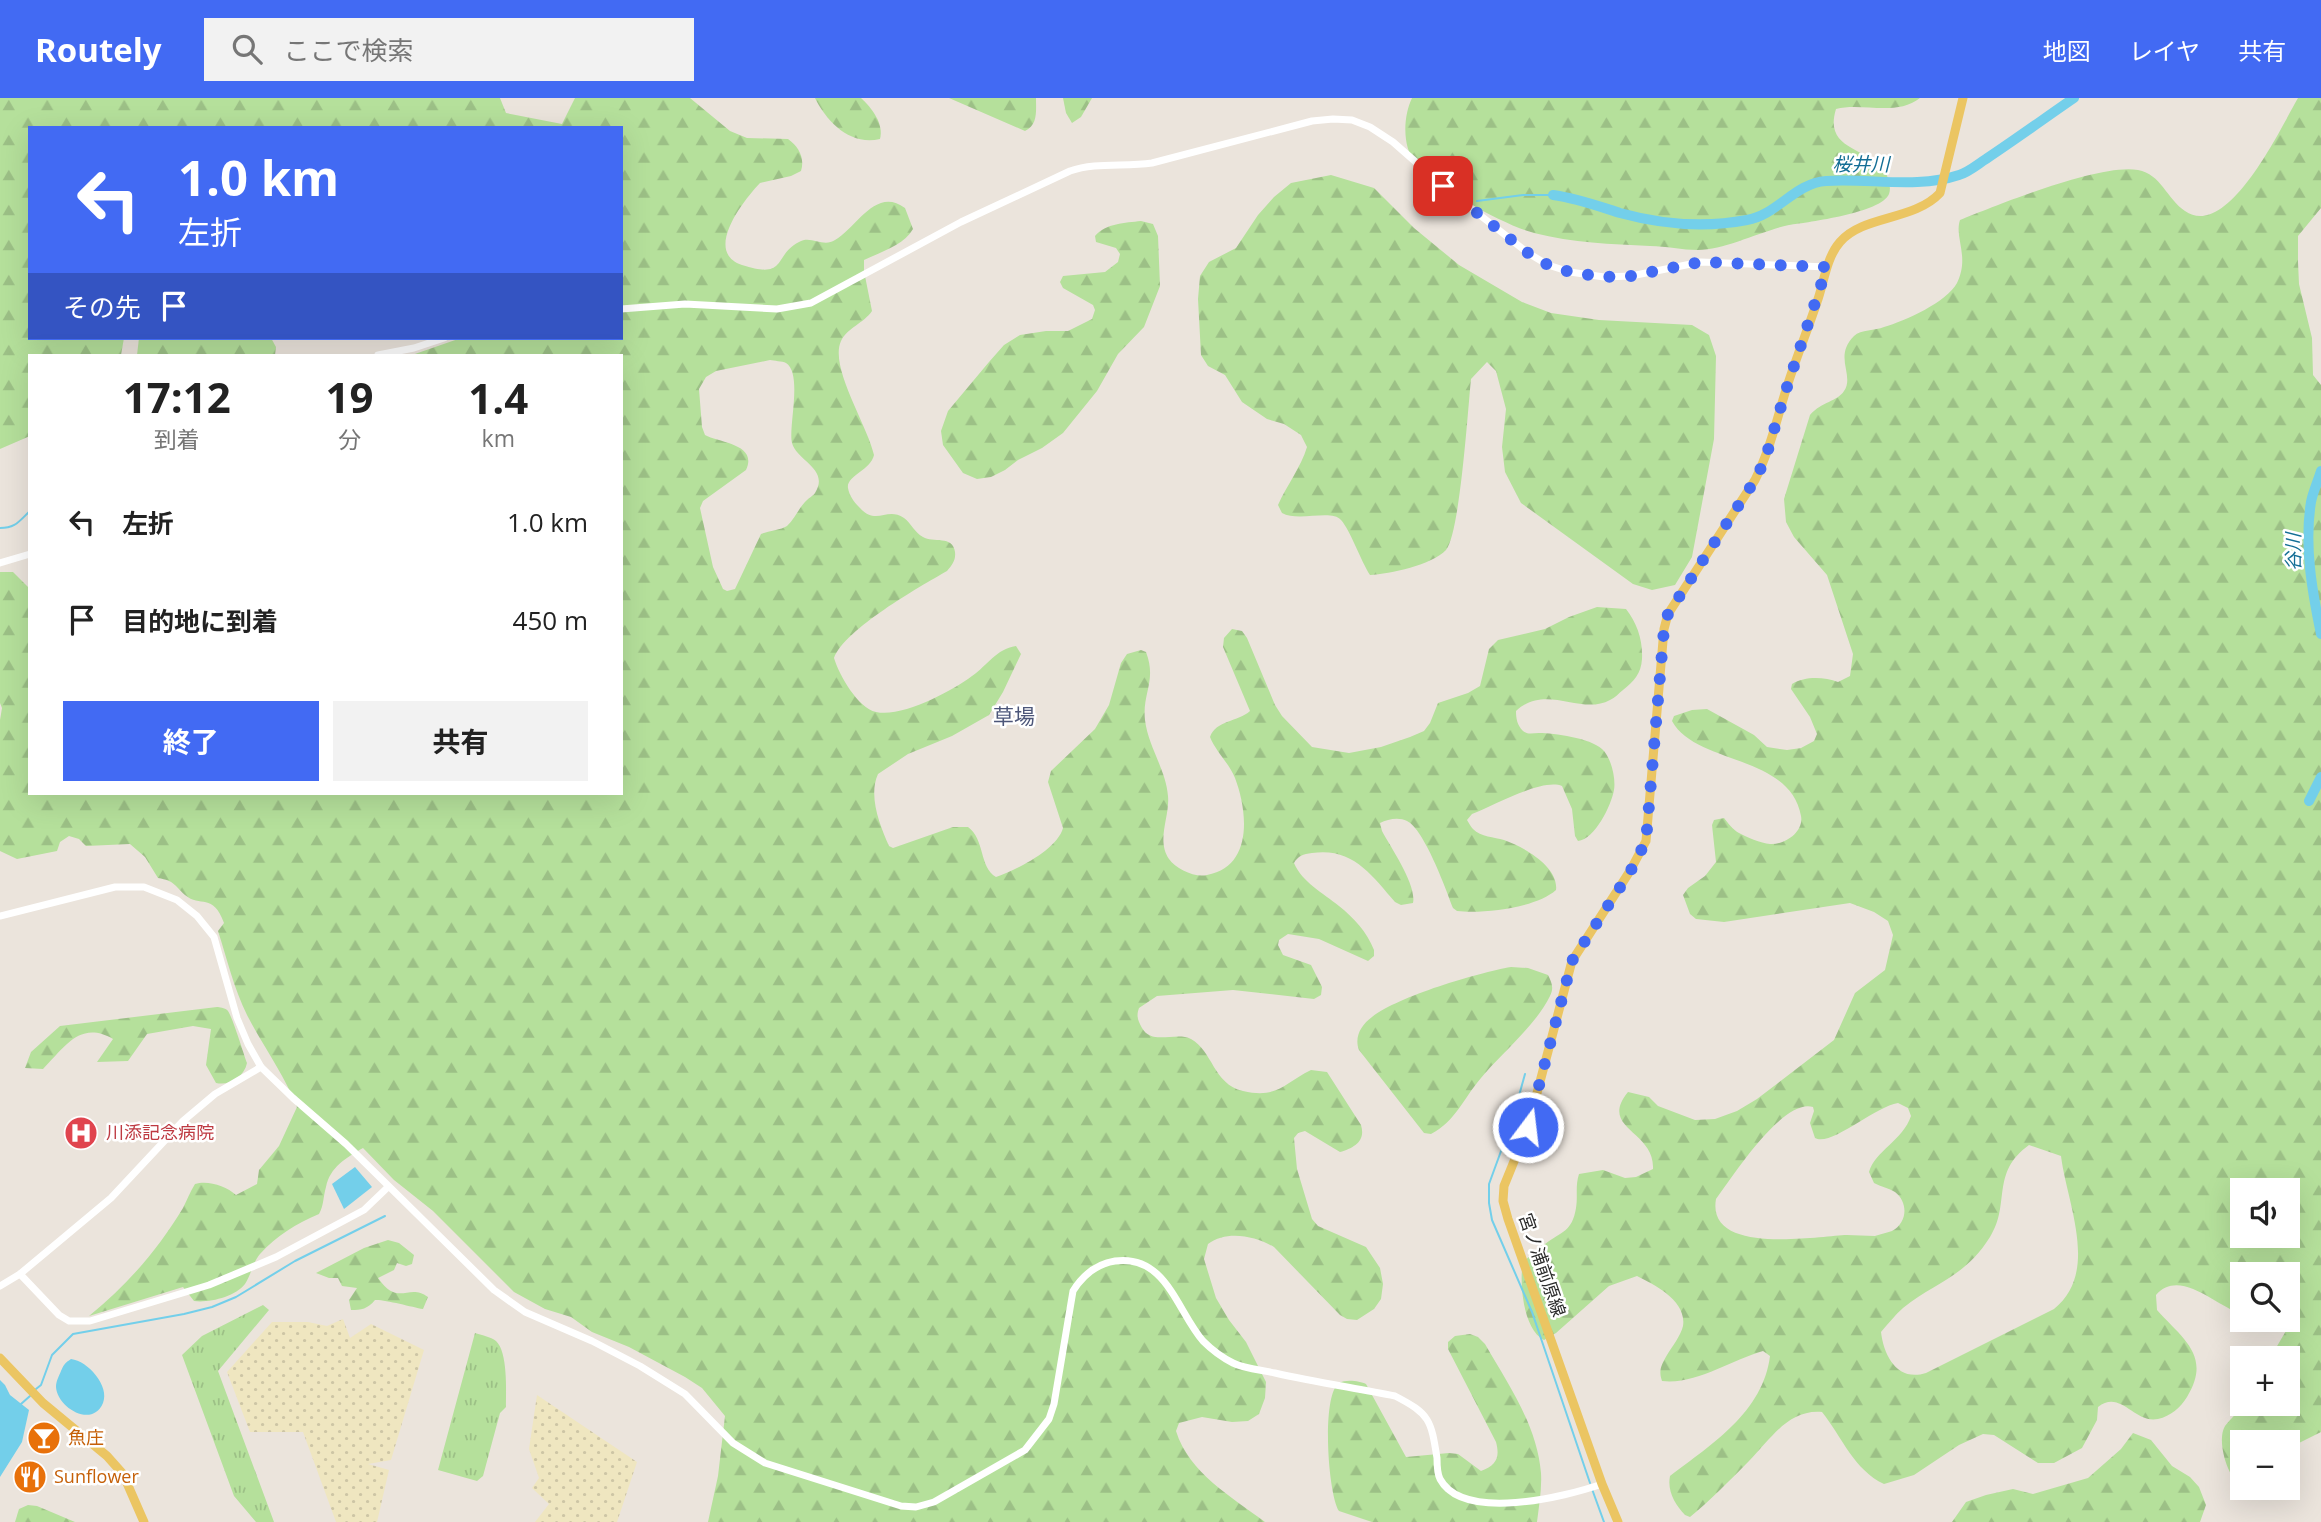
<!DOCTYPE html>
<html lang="ja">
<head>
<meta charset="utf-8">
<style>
	:root { --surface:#fff; --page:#f2f2f2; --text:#222; --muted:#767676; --accent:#426af3 }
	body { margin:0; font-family:"Open Sans","Noto Sans JP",sans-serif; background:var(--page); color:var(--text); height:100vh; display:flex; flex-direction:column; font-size:26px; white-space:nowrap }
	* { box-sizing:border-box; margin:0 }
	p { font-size:23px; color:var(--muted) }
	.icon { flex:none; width:38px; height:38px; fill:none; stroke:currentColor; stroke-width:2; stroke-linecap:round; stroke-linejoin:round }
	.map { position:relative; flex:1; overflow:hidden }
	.sheet { position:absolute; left:28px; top:256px; width:595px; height:441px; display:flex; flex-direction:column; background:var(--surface); border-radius:0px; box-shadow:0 7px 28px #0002 }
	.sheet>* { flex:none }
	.banner { position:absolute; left:28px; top:28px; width:595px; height:214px; border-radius:0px; box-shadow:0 7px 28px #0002; background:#426af3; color:#fff; overflow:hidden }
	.controls { position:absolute; left:2230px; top:1080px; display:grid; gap:14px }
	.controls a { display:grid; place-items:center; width:70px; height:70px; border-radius:0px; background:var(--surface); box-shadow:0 7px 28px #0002; font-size:35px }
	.pin { position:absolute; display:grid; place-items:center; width:60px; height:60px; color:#fff; margin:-30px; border-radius:14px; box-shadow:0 4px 10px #0006 }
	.me { position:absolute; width:77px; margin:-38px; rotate:15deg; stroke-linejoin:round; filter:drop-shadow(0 0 5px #0008) }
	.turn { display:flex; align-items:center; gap:24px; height:147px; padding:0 35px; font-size:32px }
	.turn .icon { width:91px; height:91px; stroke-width:2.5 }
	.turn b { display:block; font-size:49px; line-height:60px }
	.then { display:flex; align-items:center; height:66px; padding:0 35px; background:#0003; gap:14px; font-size:26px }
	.eta { display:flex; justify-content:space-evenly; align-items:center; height:119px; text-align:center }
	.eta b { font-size:42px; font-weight:700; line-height:49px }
	.cta { display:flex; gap:14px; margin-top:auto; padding:14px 35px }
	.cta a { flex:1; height:80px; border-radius:0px; background:var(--accent); color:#fff; font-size:28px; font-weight:700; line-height:80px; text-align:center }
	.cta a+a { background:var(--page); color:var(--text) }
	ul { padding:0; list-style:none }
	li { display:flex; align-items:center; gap:21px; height:98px; padding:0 35px }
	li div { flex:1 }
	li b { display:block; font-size:26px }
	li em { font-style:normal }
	header { display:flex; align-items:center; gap:42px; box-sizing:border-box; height:98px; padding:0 35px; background:var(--accent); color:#fff }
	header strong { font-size:33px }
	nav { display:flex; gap:38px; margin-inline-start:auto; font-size:24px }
	.search { width:490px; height:63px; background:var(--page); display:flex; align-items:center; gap:18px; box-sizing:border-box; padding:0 24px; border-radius:0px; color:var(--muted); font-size:26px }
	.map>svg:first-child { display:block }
	.grass { fill:url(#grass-tufts) }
	.forest { fill:url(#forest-firs); fill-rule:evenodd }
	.sand { fill:url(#sand-dots) }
	.water { fill:#73cfea }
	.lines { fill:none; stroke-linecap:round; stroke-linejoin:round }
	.stream { stroke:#73cfea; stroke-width:2 }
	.river { stroke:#73cfea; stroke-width:10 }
	.minor { stroke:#fff; stroke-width:7 }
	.major { stroke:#ebc562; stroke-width:9 }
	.route { stroke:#426af3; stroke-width:12; stroke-dasharray:0 21.6 }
	.labels { text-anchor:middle; stroke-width:5; stroke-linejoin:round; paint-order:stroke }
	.health-label { font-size:18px; fill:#be3a42; stroke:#fff; text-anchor:start }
	.street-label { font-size:18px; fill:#2a2a2a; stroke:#fff }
	.food-label { font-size:18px; fill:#c56008; stroke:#fff; text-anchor:start }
	.water-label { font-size:19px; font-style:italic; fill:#136e95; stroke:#fff }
	.quarter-label { font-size:21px; fill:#4c5679; stroke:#fff }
</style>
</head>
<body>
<header>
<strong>Routely</strong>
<div class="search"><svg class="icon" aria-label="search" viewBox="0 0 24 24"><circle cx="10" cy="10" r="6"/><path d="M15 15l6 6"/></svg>ここで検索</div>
<nav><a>地図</a><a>レイヤ</a><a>共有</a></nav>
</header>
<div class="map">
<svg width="2321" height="1424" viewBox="0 0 2321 1424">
	<defs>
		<pattern id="grass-tufts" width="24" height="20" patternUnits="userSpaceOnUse" patternTransform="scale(1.75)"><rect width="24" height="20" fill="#b5e09b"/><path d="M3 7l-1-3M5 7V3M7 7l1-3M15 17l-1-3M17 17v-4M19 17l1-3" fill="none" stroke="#9cc086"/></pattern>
		<pattern id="forest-firs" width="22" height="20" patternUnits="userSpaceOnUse" patternTransform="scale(1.75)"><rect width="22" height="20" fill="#b5e09b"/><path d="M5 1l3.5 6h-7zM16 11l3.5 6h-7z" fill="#9cc086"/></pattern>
		<pattern id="sand-dots" width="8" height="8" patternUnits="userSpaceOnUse" patternTransform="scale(1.75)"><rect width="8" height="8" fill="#efe6c0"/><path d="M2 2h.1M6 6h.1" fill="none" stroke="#cdc5a5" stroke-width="1.8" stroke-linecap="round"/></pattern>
	</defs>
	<rect width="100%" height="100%" fill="#ebe4dc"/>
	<g class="grass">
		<polygon points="263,1207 269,1212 218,1273 274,1424 256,1424 234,1398 182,1257 202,1238"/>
		<path d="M475 1235C481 1237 491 1239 496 1243 508 1254 506 1293 506 1309L500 1315 483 1378 477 1383 438 1372Z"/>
	</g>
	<g class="forest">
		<path d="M0 0H500L506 15 562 26 575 0H690L730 33 747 40 788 41C799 49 805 60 801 73L791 78 760 85C743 103 703 154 742 167 788 182 773 157 799 144 811 137 823 150 835 142 857 129 876 88 905 110L913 131C904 147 881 154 864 162V173L872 213C864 225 847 230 841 243 829 269 868 328 874 357 871 372 846 378 848 390 849 397 854 404 859 409 877 429 886 408 904 420 911 425 915 435 923 439 933 445 953 437 955 454 956 462 952 467 947 473 919 489 845 531 834 560 839 577 858 610 876 614 902 620 952 593 972 578 988 567 996 551 1016 548L1021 556 1003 594 989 617 952 638 908 656 878 676C868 698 880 728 889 748L893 750 953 729H968C985 741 979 769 996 779 1016 772 1057 752 1063 730L1048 684 1051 673 1095 631 1109 607 1121 565 1127 556 1141 552 1146 554C1157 583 1142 595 1145 622 1148 648 1166 672 1168 698 1170 719 1156 742 1169 761 1176 771 1195 780 1207 777 1253 769 1248 714 1235 680 1229 665 1216 654 1210 639 1216 622 1238 624 1250 613L1223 549 1224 540 1232 531 1242 533 1247 540 1275 607 1282 618 1312 649 1349 655 1381 649 1410 639 1424 633 1430 625 1438 605 1468 595 1480 588 1489 551 1498 542 1545 531 1569 519 1597 509 1626 511C1637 525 1643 542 1642 561 1641 576 1634 583 1623 592 1619 595 1615 600 1610 602 1581 618 1546 585 1516 613 1516 620 1517 627 1523 633 1528 637 1533 635 1539 635 1554 635 1590 640 1602 651 1611 659 1616 680 1614 692 1611 708 1595 741 1578 743L1575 738 1572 711 1562 688C1542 680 1493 708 1472 716L1467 722C1469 725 1471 729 1473 731 1481 739 1494 739 1504 742 1524 749 1559 769 1556 792 1536 810 1483 816 1457 813L1453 810C1446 791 1424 731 1407 723 1399 719 1388 721 1380 725L1382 733C1391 750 1417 787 1413 805L1401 807 1395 804C1371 776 1352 749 1312 755 1303 756 1298 758 1294 765 1302 784 1323 795 1339 808 1354 820 1367 834 1374 852V858L1368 863 1319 841 1288 836 1279 842 1278 847 1283 857 1311 867 1322 889 1321 897 1314 901 1233 892 1157 898 1139 910C1136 918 1138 923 1142 930 1152 948 1176 933 1191 941 1213 953 1213 986 1243 993 1278 1001 1284 985 1311 972L1327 974 1361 1027C1366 1043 1354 1050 1340 1054L1305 1033 1298 1035 1294 1040 1297 1071 1312 1121 1318 1128 1366 1149 1380 1170 1383 1186 1381 1201 1374 1211 1357 1222 1347 1221 1340 1217 1274 1149C1255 1138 1227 1132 1208 1146L1204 1161 1216 1200 1229 1222 1246 1244 1266 1284 1265 1300 1259 1316 1248 1323 1232 1324 1202 1319 1179 1325 1176 1333C1189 1375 1232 1399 1265 1424H708L718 1378 725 1318 702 1290 685 1279 629 1249 592 1234 571 1219 545 1211 514 1194 433 1113 394 1082 363 1050C346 1060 330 1069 326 1089 323 1099 324 1107 319 1116 296 1126 277 1137 260 1156 253 1164 251 1177 245 1186 235 1199 209 1205 194 1203L183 1189 89 1218C127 1187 157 1153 183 1110 187 1102 190 1094 195 1086 208 1082 226 1088 236 1097L257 1086 259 1072 279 1048 297 1009C284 976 263 948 247 917 234 891 227 861 218 833L224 825C213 794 200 810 185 797 174 787 175 783 158 780L145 759 130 746 86 748 79 741 69 738 60 744 57 753 17 761 0 753V622L2 610 0 605V474H13L30 491V695H621V257H412L461 240H621V30H30V240H124L121 257H30V338L0 351ZM770 262C774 263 782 263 786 265 803 276 788 329 792 345 797 363 830 371 815 395 814 397 809 400 807 402 799 409 795 421 787 428 781 432 768 433 761 436L735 491 727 493 723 491 713 469 700 410 703 403 746 372C758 346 720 345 705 337L702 329 699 291 706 279 716 273Z"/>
		<path d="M815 0H861C872 10 884 26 880 41 850 48 827 24 815 0Z"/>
		<path d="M949 0H1036C1036 13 1038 27 1025 33Z"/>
		<polygon points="1063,0 1092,0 1081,19 1072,25 1066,15"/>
		<path d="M1412 0H1920C1896 19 1862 4 1836 11 1824 50 1862 49 1884 70 1887 78 1892 88 1889 96 1881 115 1809 124 1789 127 1761 133 1725 152 1698 152 1682 152 1666 148 1650 148 1611 146 1573 145 1534 135 1506 128 1434 89 1416 66 1402 49 1403 19 1412 0Z"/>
		<path d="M2298 0H2321V110L2298 138V164L2299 186 2312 240 2313 277 2321 287V1334L2297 1346 2287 1360V1344H2242V1389C2228 1381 2216 1343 2225 1328 2231 1320 2238 1315 2242 1306H2287V1260H2270L2290 1226 2287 1218V1176H2242V1216C2217 1209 2180 1169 2156 1197L2157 1212C2183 1241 2212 1258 2187 1299 2180 1310 2171 1318 2158 1321 2134 1326 2121 1291 2098 1309L2097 1322 2082 1350 2054 1365H2038L1994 1337 1983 1336 1959 1347 1914 1377 1884 1386C1854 1372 1842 1339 1822 1314 1788 1311 1770 1342 1749 1363 1730 1382 1711 1402 1690 1419L1685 1417C1675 1406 1667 1393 1670 1378 1712 1346 1763 1314 1770 1258L1763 1253C1731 1262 1696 1287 1662 1283 1658 1272 1662 1266 1667 1257 1672 1249 1681 1237 1683 1228 1687 1203 1655 1187 1637 1178L1609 1188 1556 1235 1544 1242C1523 1232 1519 1184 1523 1164 1530 1158 1537 1152 1545 1146 1562 1133 1572 1134 1576 1110 1578 1098 1575 1088 1579 1076L1603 1072 1625 1080 1636 1079 1653 1071C1655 1032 1598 1031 1628 994L1649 999 1658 1008 1695 1022 1715 1021 1737 1013 1757 1001 1834 942 1855 895 1885 872 1893 837 1888 823 1874 814 1850 805 1724 824 1696 821 1690 816 1683 797 1688 790 1705 778 1716 764 1712 727 1714 722 1724 720C1728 725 1733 732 1739 735 1746 739 1761 745 1770 746 1785 747 1804 734 1801 718 1790 656 1696 667 1672 623L1674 618 1692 612 1707 611 1754 637 1767 649 1787 652 1801 650 1814 643 1817 636 1810 619 1791 591 1792 586C1805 578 1824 579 1838 584L1850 578 1853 556 1827 477 1794 439 1786 424 1784 401 1810 317C1822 303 1837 304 1844 293 1855 277 1833 259 1854 238 1861 231 1875 233 1884 229 1905 223 1947 204 1957 185 1970 158 1954 140 1960 122 1998 107 2100 65 2138 72 2161 76 2167 101 2185 113 2228 143 2281 29 2298 0ZM1898 1005 1908 1010 1911 1018C1903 1042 1875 1053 1869 1074L1874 1085C1881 1089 1889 1090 1895 1094 1909 1105 1907 1125 1892 1133 1887 1135 1880 1136 1875 1138 1865 1138 1856 1137 1847 1137 1817 1138 1706 1158 1716 1101 1733 1078 1783 1000 1813 1009L1814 1013 1810 1025 1815 1040C1831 1049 1874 1009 1898 1005ZM2029 1047 2061 1058C2067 1106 2100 1174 2054 1211L1926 1275C1898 1284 1884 1259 1881 1234 1888 1226 1895 1217 1903 1210 1937 1183 1965 1179 1990 1139 2011 1106 1990 1075 2029 1047ZM2242 1092H2287V1138H2242Z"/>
		<path d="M1331 77 1374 90 1414 130 1459 167 1522 204 1551 215 1599 222 1692 227 1709 237 1716 258 1714 341 1692 459 1675 487 1652 492 1633 486 1521 405 1505 374 1502 349 1506 311 1496 273 1487 264 1471 281C1468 310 1460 435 1446 452 1432 467 1390 476 1370 477 1361 463 1350 432 1341 422 1332 411 1298 424 1282 415L1278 407C1287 387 1301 369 1307 349L1301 337 1284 326 1267 321 1242 304 1225 277 1208 268 1201 257 1198 201 1200 178 1209 164 1236 150 1258 117 1274 99 1291 85Z"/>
		<path d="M1141 123 1153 126 1158 138 1160 188 1144 229 1118 256 1097 293 1063 335 1042 350 1018 362 1005 372 991 379 977 381 963 375 943 347 941 333 948 313 989 264 1004 247 1020 237 1046 233H1068L1092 221 1095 212 1093 207 1063 190 1060 184 1063 178 1105 174 1118 164 1120 156 1116 150 1096 144 1095 138C1106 125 1125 125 1141 123Z"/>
		<polygon points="139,240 271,240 276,249 275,257 137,257"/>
		<path d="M1511 869 1528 870 1548 877C1552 885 1554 890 1550 898 1536 927 1502 955 1481 980 1463 1001 1456 1023 1431 1036L1424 1035 1359 952C1354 939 1361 927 1372 919 1399 898 1477 875 1511 869Z"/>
		<path d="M217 909C219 909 225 910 227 912 231 914 244 957 247 965 244 979 230 988 216 985L206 967 211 931 193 928 147 936 128 963 97 964 113 941C80 922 65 949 43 971L25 970 31 954 60 928Z"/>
		<path d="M388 1142 399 1145 414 1157 412 1166 406 1168 397 1165 394 1172 378 1180C399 1210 408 1184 428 1199L423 1211C412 1209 383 1201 375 1202 368 1211 361 1212 351 1212L349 1202 357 1190 342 1188 338 1180H329L316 1175 364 1150Z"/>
		<path d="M1470 1236 1478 1239 1485 1246C1508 1286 1537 1327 1541 1375 1542 1391 1539 1408 1537 1424H1372L1339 1413C1328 1397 1321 1297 1339 1285 1346 1281 1360 1283 1366 1286L1406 1359 1449 1355 1458 1356 1481 1373C1497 1367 1500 1359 1496 1344L1448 1251V1244L1455 1238Z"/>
		<polygon points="2133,1335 2151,1342 2172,1368 2190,1379 2199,1389 2206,1407 2200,1424 1952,1424 1966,1404 1986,1397 2013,1391 2033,1396 2088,1380 2121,1351"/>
		<polygon points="28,1407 37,1408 75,1424 15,1424 19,1411"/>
	</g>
	<g class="sand">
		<polygon points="343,1221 350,1240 371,1226 424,1252 391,1362 368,1366 389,1372 377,1424 336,1424 303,1334 250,1334 227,1274 272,1224 308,1224 327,1228"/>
		<polygon points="537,1297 637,1364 617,1424 535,1424 549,1406 532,1390 539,1380 529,1351"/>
	</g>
	<g class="water">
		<polygon points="355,1069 372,1089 344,1111 332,1086"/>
		<path d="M71 1261C88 1263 110 1288 103 1305 92 1331 57 1309 56 1289 56 1283 59 1278 61 1273 64 1266 65 1265 71 1261Z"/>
		<polygon points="0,1282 5,1287 10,1297 29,1312 22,1344 0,1379"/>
	</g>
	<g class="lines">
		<g class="stream">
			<polyline points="1477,103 1523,97 1553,97"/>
			<path d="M0 430C16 430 19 423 30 413"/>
			<polyline points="1525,976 1512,1023 1489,1086 1489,1105 1492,1122 1532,1214 1590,1385"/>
			<polyline points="36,1291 41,1287 52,1257 73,1236 184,1216 212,1209 236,1199 295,1163 385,1118"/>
			<polyline points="21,1306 30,1298"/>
			<polyline points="1592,1391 1604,1424"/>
		</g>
		<g class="river">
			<path d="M1553 97C1576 100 1598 108 1620 115 1660 126 1705 130 1747 122 1777 117 1795 85 1826 83 1870 80 1917 91 1959 77 1969 74 1978 66 1986 61 2016 41 2045 20 2074 0"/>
			<path d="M2321 373C2318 383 2313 394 2311 404 2304 447 2312 493 2321 536"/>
			<polyline points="2309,703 2321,679"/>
		</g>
		<g class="minor">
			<path d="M621 211 685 206 777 211 811 205 961 124 1070 73C1096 64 1124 69 1152 65L1312 23 1333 21 1352 22 1370 29 1393 44 1443 88 1528 155 1548 167 1570 174 1604 179 1631 178 1701 164 1827 169"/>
			<polyline points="378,257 414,250 444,240"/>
			<polyline points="0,465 30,456"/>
			<path d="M0 818 115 789H144L177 802 197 818 214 839 237 920 248 946 261 969 293 1000 346 1046 494 1192 525 1214 592 1243 640 1268 685 1296 733 1345 765 1365 901 1408 916 1409 934 1404 1025 1352 1049 1321 1054 1306 1073 1193C1083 1177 1096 1166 1115 1163 1166 1156 1177 1213 1203 1243 1211 1251 1223 1260 1233 1265 1245 1271 1262 1272 1275 1275 1315 1284 1355 1290 1395 1298 1430 1316 1431 1322 1437 1360 1437 1366 1437 1375 1440 1381 1463 1424 1565 1399 1602 1386"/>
			<polyline points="20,1176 59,1217 69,1223 90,1223 209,1187 276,1159 364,1112 388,1089"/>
			<polyline points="0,1188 20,1176 111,1100 183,1023 215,996 261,969"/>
		</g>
		<g class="major">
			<polyline points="0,1260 43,1305 107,1358 123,1376 144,1424"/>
			<path d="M1618 1424 1602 1386 1508 1121 1503 1103 1504 1088 1528 1029 1572 863 1630 773 1646 743 1664 531 1668 516 1755 382C1769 354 1776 325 1785 295 1794 265 1807 234 1817 204 1824 185 1826 160 1840 144 1863 117 1914 123 1940 95L1963 0"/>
		</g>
	</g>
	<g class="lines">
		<polyline class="route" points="1443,88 1528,155 1548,167 1570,174 1604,179 1631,178 1701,164 1827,169 1785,295 1765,362 1755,382 1668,516 1664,531 1646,743 1630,774 1572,863 1528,1029"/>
	</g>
	<defs>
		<symbol id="hospital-disc" viewBox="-11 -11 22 22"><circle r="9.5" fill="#e0444e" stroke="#fff"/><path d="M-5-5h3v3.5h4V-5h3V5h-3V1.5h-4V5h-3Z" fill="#fff"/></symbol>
		<symbol id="bar-disc" viewBox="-11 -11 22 22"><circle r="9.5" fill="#e8710a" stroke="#fff"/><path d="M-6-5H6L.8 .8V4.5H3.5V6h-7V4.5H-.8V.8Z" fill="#fff"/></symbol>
		<symbol id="restaurant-disc" viewBox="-11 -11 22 22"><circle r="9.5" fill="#e8710a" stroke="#fff"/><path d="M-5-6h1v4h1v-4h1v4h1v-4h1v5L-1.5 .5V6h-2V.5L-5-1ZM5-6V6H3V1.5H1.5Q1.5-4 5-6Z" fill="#fff"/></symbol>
	</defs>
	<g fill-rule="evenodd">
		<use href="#hospital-disc" x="62" y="1016" width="38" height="38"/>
		<use href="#bar-disc" x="25" y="1321" width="38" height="38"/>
		<use href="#restaurant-disc" x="11" y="1360" width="38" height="38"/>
	</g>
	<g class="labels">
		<g class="health-label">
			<text x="106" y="1041">川添記念病院</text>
		</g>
		<g class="street-label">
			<text transform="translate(1542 1167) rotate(71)" y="6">宮ノ浦前原線</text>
		</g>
		<g class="food-label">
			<text x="68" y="1346">魚庄</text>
			<text x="54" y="1385">Sunflower</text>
		</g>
		<g class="water-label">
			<text x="1861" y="73">桜井川</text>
			<text transform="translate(2293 454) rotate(-90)" y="7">谷川</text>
		</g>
		<g class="quarter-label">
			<text x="1014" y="626">草場</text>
		</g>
	</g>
</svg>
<div class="controls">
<a><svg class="icon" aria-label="sound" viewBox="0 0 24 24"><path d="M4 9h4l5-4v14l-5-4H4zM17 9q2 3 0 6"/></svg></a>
<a><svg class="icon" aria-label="search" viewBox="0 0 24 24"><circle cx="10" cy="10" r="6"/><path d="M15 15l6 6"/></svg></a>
<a>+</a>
<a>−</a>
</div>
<div class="pin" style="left:1443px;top:88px;background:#d93025"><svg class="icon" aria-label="arrive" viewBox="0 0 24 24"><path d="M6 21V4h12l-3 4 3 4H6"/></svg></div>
<svg class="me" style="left:1528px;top:1029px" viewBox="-20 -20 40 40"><circle r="17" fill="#426af3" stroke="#fff" stroke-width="3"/><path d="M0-11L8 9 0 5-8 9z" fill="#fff"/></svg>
<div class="banner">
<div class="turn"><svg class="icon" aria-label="left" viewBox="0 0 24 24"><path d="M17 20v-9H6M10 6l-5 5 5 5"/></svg><div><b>1.0 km</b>左折</div></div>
<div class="then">その先<svg class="icon" aria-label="arrive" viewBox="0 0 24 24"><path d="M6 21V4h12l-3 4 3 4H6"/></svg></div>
</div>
<section class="sheet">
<div class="eta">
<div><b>17:12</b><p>到着</p></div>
<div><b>19</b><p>分</p></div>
<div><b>1.4</b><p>km</p></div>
</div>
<ul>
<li><svg class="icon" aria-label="left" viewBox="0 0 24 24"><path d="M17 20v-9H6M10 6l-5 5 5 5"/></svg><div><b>左折</b></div><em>1.0 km</em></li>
<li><svg class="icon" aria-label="arrive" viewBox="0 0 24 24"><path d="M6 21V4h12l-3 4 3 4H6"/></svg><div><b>目的地に到着</b></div><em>450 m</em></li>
</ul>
<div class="cta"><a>終了</a><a>共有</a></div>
</section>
</div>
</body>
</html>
